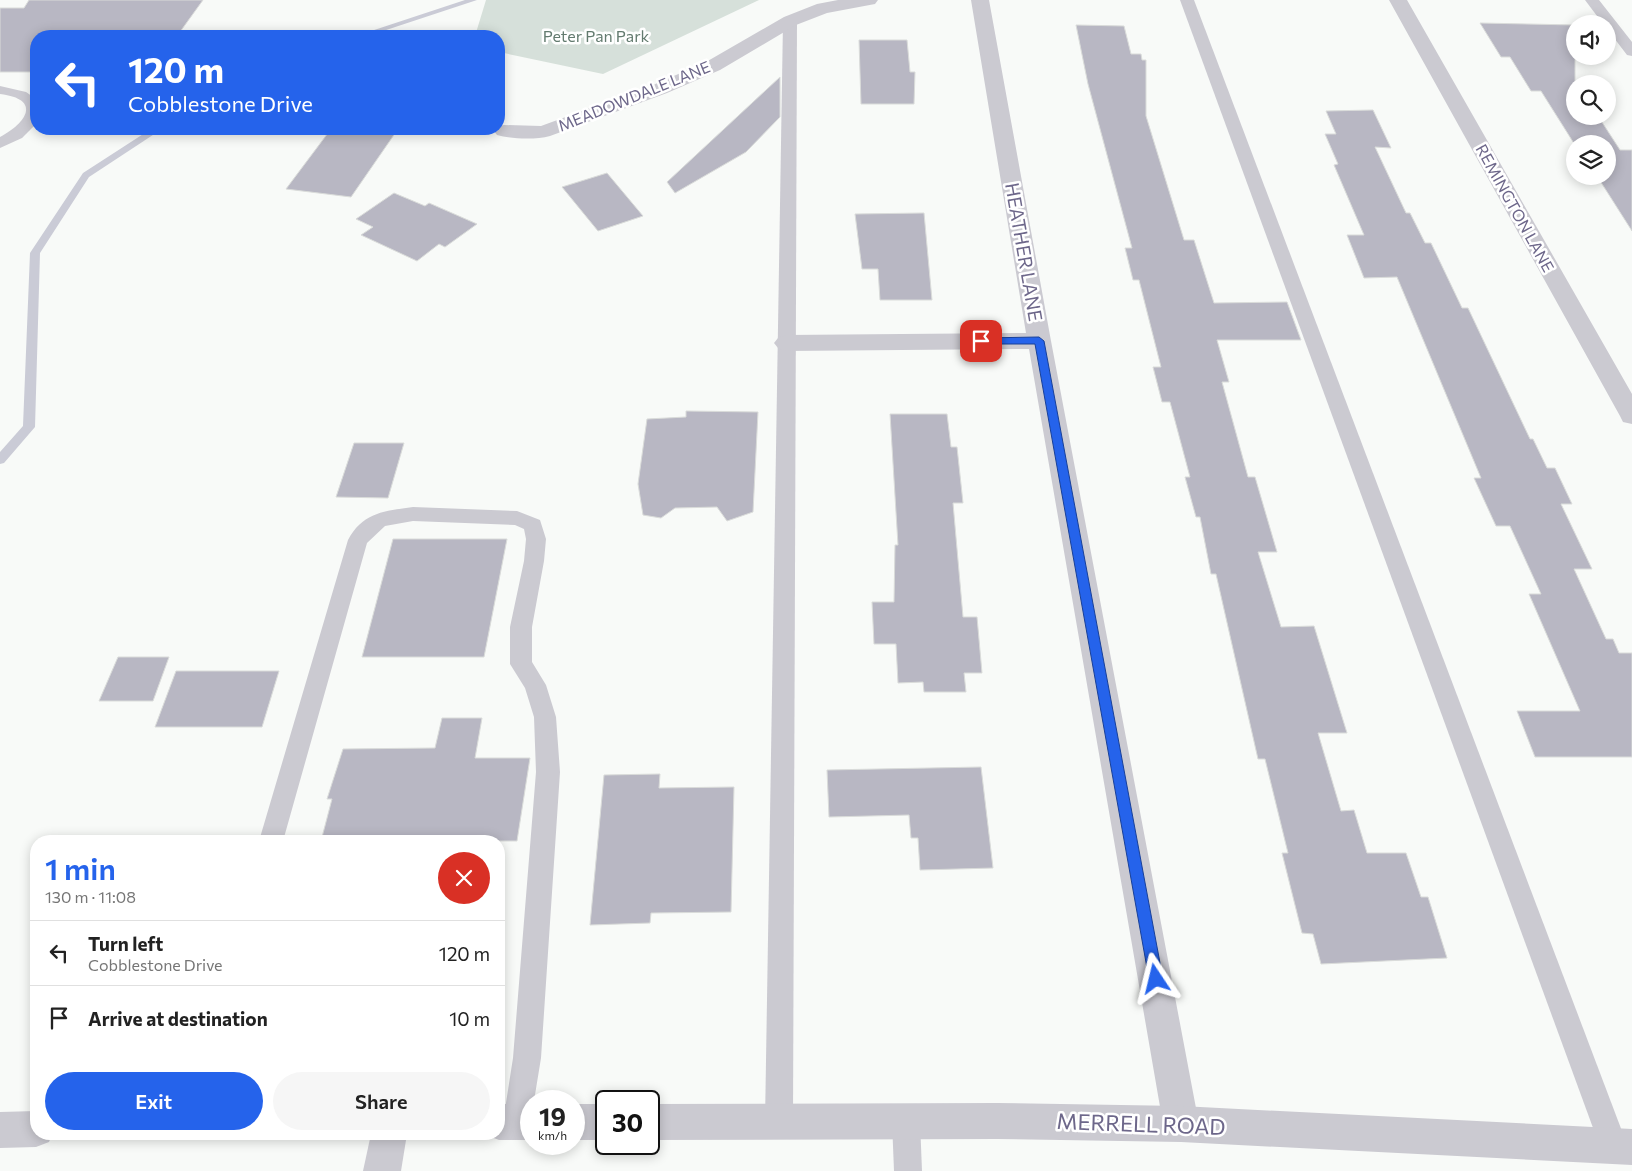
<!DOCTYPE html>
<html lang="en">
<head>
<meta charset="utf-8">
<style>
	:root { --surface:#fff; --page:#f6f6f6; --text:#222; --muted:#767676; --line:#e0e0e0; --accent:#2563eb }
	body { margin:0; font-family:Commissioner,sans-serif; background:var(--page); color:var(--text); height:100vh; display:flex; flex-direction:column; font-size:19px; white-space:nowrap }
	* { box-sizing:border-box; margin:0 }
	p { font-size:16px; color:var(--muted) }
	.icon { flex:none; width:28px; height:28px; fill:none; stroke:currentColor; stroke-width:2; stroke-linecap:round; stroke-linejoin:round }
	.map { position:relative; flex:1; overflow:hidden }
	.drawer { position:absolute; left:30px; top:835px; width:475px; height:305px; display:flex; flex-direction:column; background:var(--surface); border-radius:20px; box-shadow:0 2px 12px #0003 }
	.drawer>* { flex:none }
	.banner { position:absolute; left:30px; top:30px; width:475px; height:105px; border-radius:20px; box-shadow:0 2px 12px #0003; background:#2563eb; color:#fff; overflow:hidden }
	.buttons { position:absolute; left:1566px; top:15px; display:grid; gap:10px }
	.buttons a { display:grid; place-items:center; width:50px; height:50px; border-radius:50%; background:var(--surface); box-shadow:0 2px 12px #0003; font-size:25px }
	.speed { position:absolute; left:520px; top:1090px; display:flex; gap:10px; font-size:25px; font-weight:700; text-align:center }
	.speed>* { display:grid; place-content:center; width:65px; height:65px; border-radius:50%; background:var(--surface); box-shadow:0 2px 12px #0003; line-height:1 }
	.speed small { font-size:12px; font-weight:400 }
	.speed .limit { border:2px solid #111; border-radius:8px; background:#fff; color:#111 }
	.pin { position:absolute; display:grid; place-items:center; width:42px; height:42px; color:#fff; margin:-21px; border-radius:10px; box-shadow:0 2px 8px #0006 }
	.me { position:absolute; width:55px; margin:-28px; rotate:350deg; stroke-linejoin:round; filter:drop-shadow(0 0 4px #0008) }
	.turn { display:flex; align-items:center; gap:18px; height:105px; padding:0 15px; font-size:22px }
	.turn .icon { width:65px; height:65px; stroke-width:2.5 }
	.turn b { display:block; font-size:35px; line-height:42px }
	.round { display:grid; place-items:center; flex:none; width:52px; height:52px; border-radius:26px; background:var(--page) }
	.headline { display:flex; align-items:center; justify-content:space-between; height:85px; padding:0 15px }
	h1 { font-size:30px; font-weight:600; line-height:38px; color:var(--accent) }
	.primary-button { display:flex; gap:10px; margin-top:auto; padding:10px 15px }
	.primary-button a { flex:1; height:58px; border-radius:30px; background:var(--accent); color:#fff; font-size:20px; font-weight:600; line-height:58px; text-align:center }
	.primary-button a+a { background:var(--page); color:var(--text) }
	ul { padding:0; list-style:none }
	li { display:flex; align-items:center; gap:15px; height:65px; padding:0 15px; border-top:1px solid var(--line) }
	li div { flex:1 }
	li b { display:block; font-size:19px }
	li em { font-style:normal }
	.map>svg:first-child { display:block }
	.green { fill:#d6e0da }
	.lines { fill:none; stroke-linecap:round; stroke-linejoin:round }
	.stream { fill:#cacbd6; fill-rule:evenodd }
	.building { fill:#b8b7c3; stroke:#dadcda }
	.service { fill:#cbcad1; fill-rule:evenodd }
	.minor { fill:#cbcad1; fill-rule:evenodd }
	.tertiary { fill:#cbcad1; fill-rule:evenodd }
	.route { fill:#2563eb; stroke:#184099 }
	.labels { text-anchor:middle; stroke-width:5; stroke-linejoin:round; paint-order:stroke }
	.far-park-label { font-size:16px; fill:#637b6f; stroke:#fff }
	.far-street-label { font-size:16px; fill:#6d678a; stroke:#fff }
	.street-label { font-size:19px; fill:#6d678a; stroke:#fff }
	.near-street-label { font-size:22px; fill:#6d678a; stroke:#fff }
</style>
</head>
<body>
<div class="map">
<svg width="1632" height="1171" viewBox="0 0 1632 1171">
	<rect width="100%" height="100%" fill="#f8faf8"/>
	<polygon class="green" points="486,0 759,0 603,74 499,52 499,36 475,36"/>
	<g class="lines">
		<g class="stream">
			<polygon points="465,0 477,0 368,36 356,36"/>
			<polygon points="151,129 162,129 89,177 40,253 35,427 4,463 0,464 0,452 23,426 30,253 83,173"/>
		</g>
	</g>
	<g class="building">
		<polygon points="29,0 203,0 177,36 36,36 36,72 0,72 0,8 24,8"/>
		<polygon points="1480,23 1575,25 1575,116 1598,116 1620,150 1632,150 1632,231 1597,176 1608,176 1608,144 1577,144 1575,141 1575,145 1541,91 1531,91 1510,57 1501,57"/>
		<polygon points="1076,25 1124,26 1131,54 1141,54 1142,60 1146,60 1146,116 1184,240 1194,240 1214,303 1287,302 1301,340 1217,340 1229,382 1222,382 1248,477 1255,477 1277,552 1258,552 1281,627 1314,626 1347,733 1318,733 1341,811 1354,810 1367,853 1406,853 1421,897 1428,897 1447,958 1321,964 1313,934 1302,933 1282,853 1288,853 1265,759 1258,759 1216,574 1211,574 1200,517 1196,517 1185,477 1190,477 1170,402 1162,402 1153,367 1161,367 1139,280 1133,280 1125,248 1132,248 1088,84"/>
		<polygon points="859,40 907,40 910,72 915,72 914,104 861,104"/>
		<polygon points="780,77 780,117 746,152 675,193 667,182"/>
		<polygon points="1373,110 1391,148 1375,147 1406,213 1410,213 1425,243 1431,243 1462,308 1468,308 1530,439 1533,439 1547,468 1555,468 1572,504 1561,504 1592,569 1574,569 1606,639 1613,639 1619,653 1632,653 1632,757 1535,757 1517,711 1580,711 1529,594 1541,594 1510,526 1496,526 1474,478 1481,478 1397,277 1364,278 1347,235 1364,235 1334,165 1338,164 1325,134 1336,134 1326,111"/>
		<polygon points="331,129 398,129 351,197 286,189"/>
		<polygon points="607,173 643,216 598,231 562,187"/>
		<polygon points="394,193 425,206 429,203 477,224 445,247 439,244 417,261 361,235 373,227 356,219"/>
		<polygon points="924,213 932,300 880,300 878,269 862,269 855,214"/>
		<polygon points="686,411 758,412 753,512 727,521 717,507 675,508 661,518 643,515 638,484 647,419 686,417"/>
		<polygon points="890,414 947,414 951,447 957,447 963,503 953,503 963,617 977,617 982,673 964,673 966,692 924,692 923,682 898,683 896,644 874,644 872,602 894,602 895,545 898,545"/>
		<polygon points="354,443 404,443 388,498 336,497"/>
		<polygon points="393,539 507,539 484,657 362,657"/>
		<polygon points="118,657 169,657 153,701 99,701"/>
		<polygon points="176,671 279,671 262,727 155,727"/>
		<polygon points="442,718 482,718 475,758 530,758 517,841 321,841 332,799 327,799 343,749 435,748"/>
		<polygon points="981,767 993,868 920,870 918,838 911,838 909,815 829,817 827,770"/>
		<polygon points="660,774 659,788 734,787 731,912 651,913 650,923 590,925 604,775"/>
	</g>
	<g class="lines">
		<g class="service">
			<polygon points="1180,0 1194,0 1628,1147 1624,1157 1614,1161 1604,1157 1600,1147"/>
			<polygon points="1585,0 1599,0 1632,42 1632,56 1627,55 1608,30 1608,24 1603,24"/>
			<polygon points="790,17 797,21 793,1122 789,1132 779,1136 769,1132 765,1122 783,21"/>
			<path d="M0 86 26 92 36 99 35 125 22 138 0 148V137C27 123 42 99 0 94Z"/>
			<path d="M413 507 517 511 540 520 546 539 544 561 532 627V662L546 685 556 717 560 772 541 1058 534 1101H531V1121L527 1132 517 1136 507 1132 503 1122 513 1058 536 772 534 717 525 688 510 664V627L524 561 526 539 524 529 515 525 413 521 385 526 367 543 283 841H259L348 540C363 512 385 511 413 507Z"/>
			<polygon points="906,1107 916,1111 920,1121 922,1171 894,1171 892,1121 896,1111"/>
		</g>
		<g class="minor">
			<path d="M838 0H878L875 4 827 13 796 25 720 70 667 93 550 136C535 140 512 139 497 135L494 131 499 129V126L504 125 541 126 653 85 706 62 784 17 817 4Z"/>
			<polygon points="971,0 989,0 1051,341 1199,1124 1194,1137 1181,1142 1168,1137 1163,1124 1029,349 786,351 778,348 774,343 778,338 786,335 1026,333"/>
			<polygon points="1389,0 1407,0 1632,394 1632,424 1623,422 1620,416"/>
			<polygon points="371,1134 407,1134 401,1171 363,1171"/>
		</g>
		<g class="tertiary">
			<polygon points="997,1103 1181,1106 1632,1129 1632,1165 1181,1142 997,1139 649,1140 649,1104"/>
			<polygon points="499,1104 531,1104 531,1140 499,1140 486,1135 499,1134"/>
			<rect x="574" y="1104" width="32" height="36"/>
			<polygon points="36,1111 36,1134 52,1134 49,1142 36,1147 0,1148 0,1112"/>
		</g>
	</g>
	<polygon class="route" points="1039,337 1044,341 1163,979 1161,984 1156,986 1151,984 1149,979 1035,344 981,344 976,341 981,338"/>
	<g class="labels">
		<g class="far-park-label">
			<text x="596" y="42">Peter Pan Park</text>
		</g>
		<g class="far-street-label">
			<text transform="translate(634 96) rotate(-22)" y="6">MEADOWDALE LANE</text>
			<text transform="translate(1515 208) rotate(61)" y="6">REMINGTON LANE</text>
		</g>
		<g class="street-label">
			<text transform="translate(1024 252) rotate(80)" y="7">HEATHER LANE</text>
		</g>
		<g class="near-street-label">
			<text transform="translate(1141 1124) rotate(2)" y="8">MERRELL ROAD</text>
		</g>
	</g>
</svg>
<div class="buttons">
<a><svg class="icon" aria-label="sound" viewBox="0 0 24 24"><path d="M4 9h4l5-4v14l-5-4H4zM17 9q2 3 0 6"/></svg></a>
<a><svg class="icon" aria-label="search" viewBox="0 0 24 24"><circle cx="10" cy="10" r="6"/><path d="M15 15l6 6"/></svg></a>
<a><svg class="icon" aria-label="layers" viewBox="0 0 24 24"><path d="M12 4l9 5-9 5-9-5zM3 14l9 5 9-5"/></svg></a>
</div>
<div class="speed"><div>19<small>km/h</small></div><div class="limit">30</div></div>
<div class="pin" style="left:981px;top:341px;background:#d93025"><svg class="icon" aria-label="arrive" viewBox="0 0 24 24"><path d="M6 21V4h12l-3 4 3 4H6"/></svg></div>
<svg class="me" style="left:1156px;top:979px" viewBox="-20 -20 40 40"><path d="M0-17L14 15 0 8-14 15z" fill="#2563eb" stroke="#fff" stroke-width="4"/></svg>
<div class="banner">
<div class="turn"><svg class="icon" aria-label="left" viewBox="0 0 24 24"><path d="M17 20v-9H6M10 6l-5 5 5 5"/></svg><div><b>120 m</b>Cobblestone Drive</div></div>
</div>
<section class="drawer">
<div class="headline"><div><h1>1 min</h1><p>130 m · 11:08</p></div><a class="round" style="background:#d93025;color:#fff"><svg class="icon" aria-label="close" viewBox="0 0 24 24"><path d="M6 6l12 12M18 6L6 18"/></svg></a></div>
<ul>
<li><svg class="icon" aria-label="left" viewBox="0 0 24 24"><path d="M17 20v-9H6M10 6l-5 5 5 5"/></svg><div><b>Turn left</b><p>Cobblestone Drive</p></div><em>120 m</em></li>
<li><svg class="icon" aria-label="arrive" viewBox="0 0 24 24"><path d="M6 21V4h12l-3 4 3 4H6"/></svg><div><b>Arrive at destination</b></div><em>10 m</em></li>
</ul>
<div class="primary-button"><a>Exit</a><a>Share</a></div>
</section>
</div>
</body>
</html>
